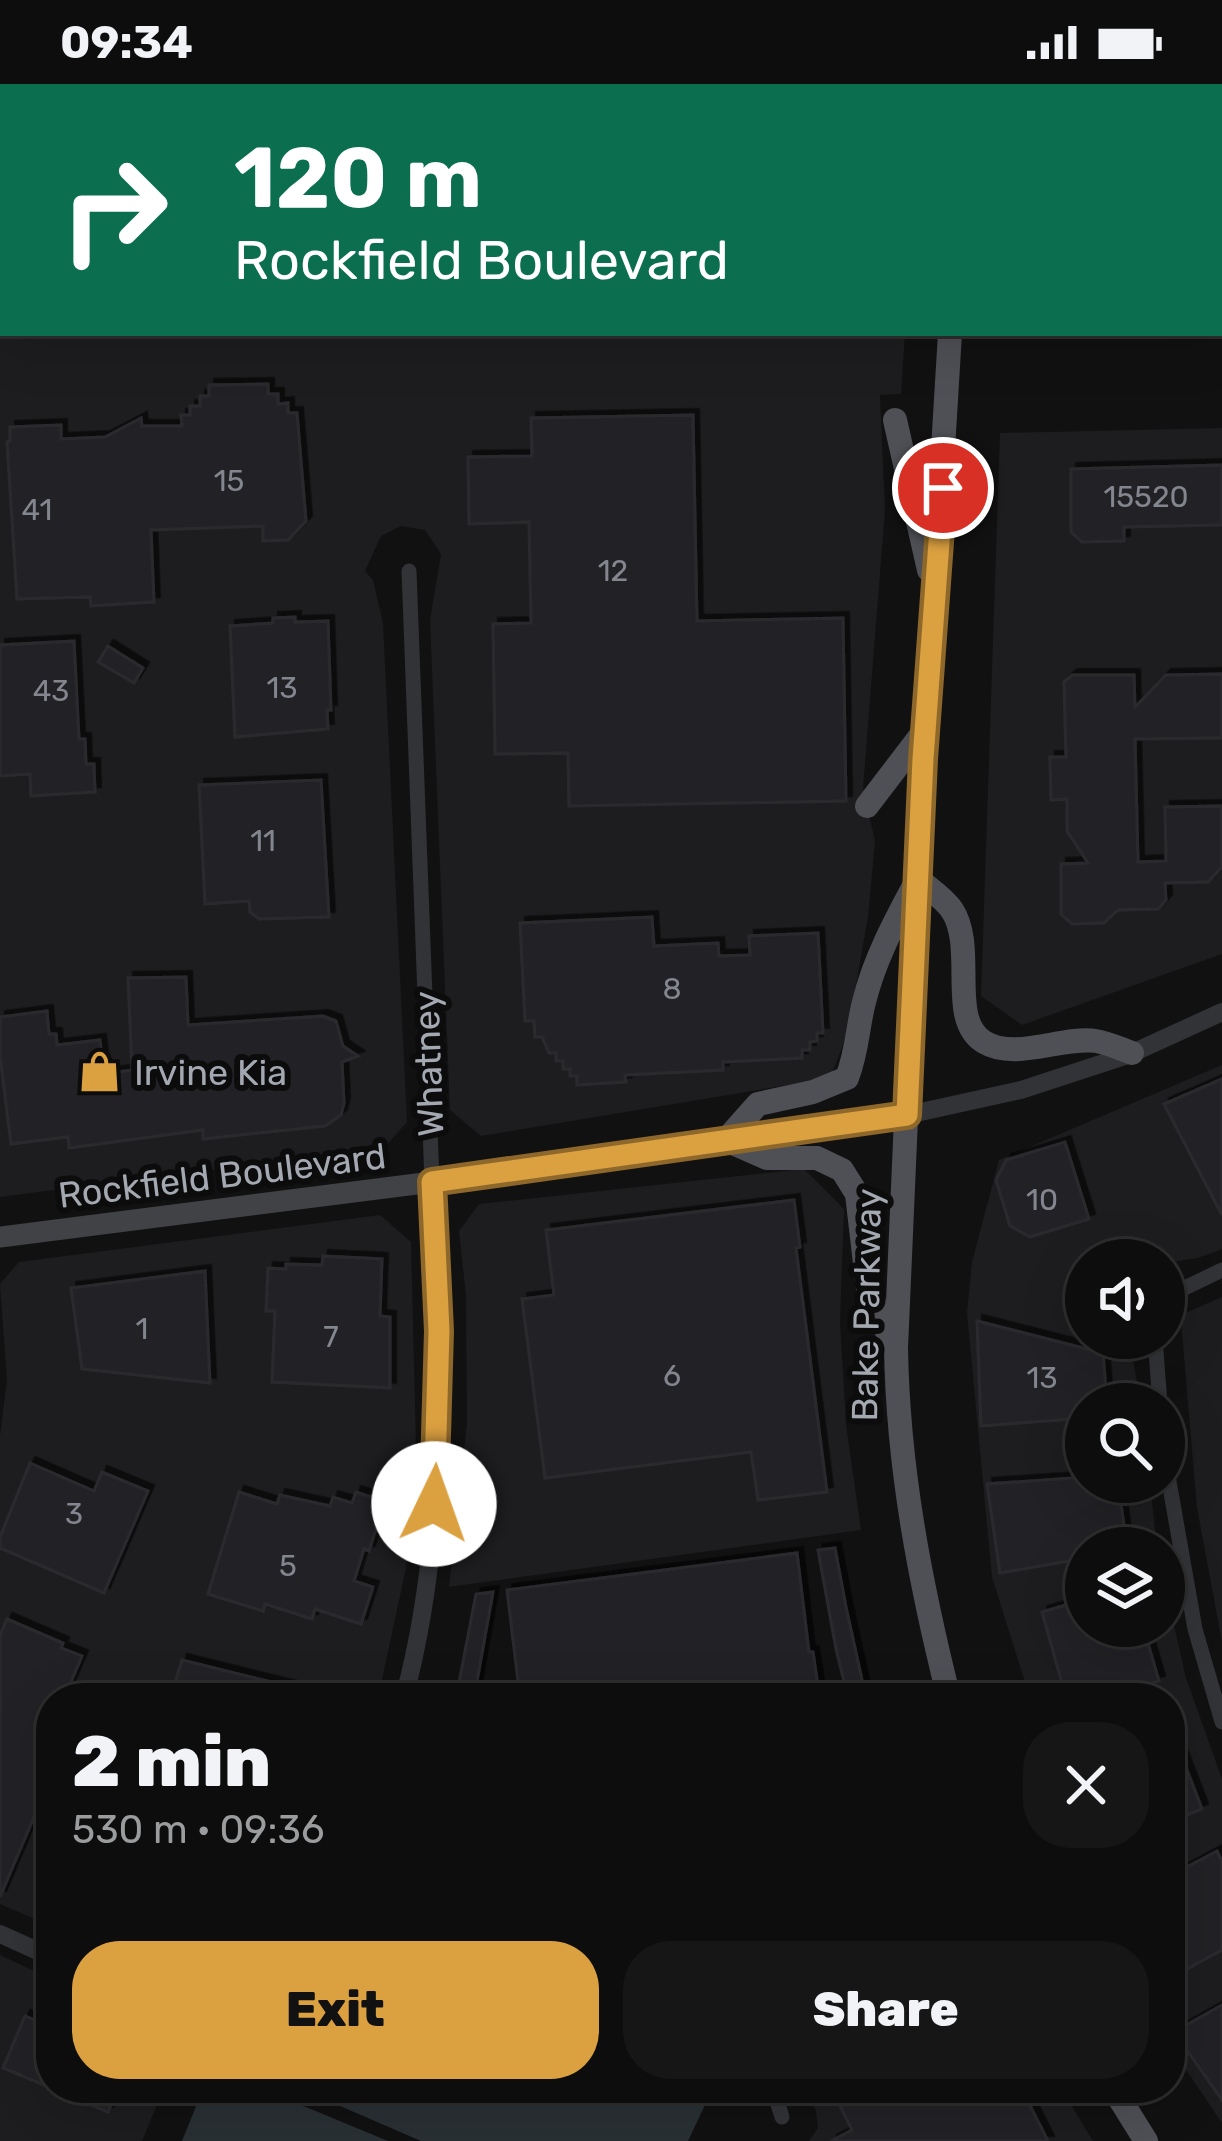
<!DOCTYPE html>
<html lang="en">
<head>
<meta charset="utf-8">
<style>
	:root { --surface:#0d0d0e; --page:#161617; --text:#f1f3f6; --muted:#9a9c9e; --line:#2d2d2e; --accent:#dba040 }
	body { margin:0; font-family:Rubik,sans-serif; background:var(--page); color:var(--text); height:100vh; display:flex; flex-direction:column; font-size:45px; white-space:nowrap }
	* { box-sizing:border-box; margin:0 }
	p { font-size:39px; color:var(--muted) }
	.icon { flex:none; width:66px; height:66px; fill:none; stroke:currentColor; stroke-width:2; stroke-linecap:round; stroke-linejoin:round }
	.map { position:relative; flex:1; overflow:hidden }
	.details { position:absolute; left:36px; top:1599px; width:1149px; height:420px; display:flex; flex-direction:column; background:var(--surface); border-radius:48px; box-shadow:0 12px 48px #0002,0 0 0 3px var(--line) }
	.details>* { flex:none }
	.top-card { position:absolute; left:0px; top:0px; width:1224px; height:252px; box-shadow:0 12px 48px #0002,0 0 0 3px var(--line); background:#0b6e4f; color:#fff; overflow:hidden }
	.buttons { position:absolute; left:1065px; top:1155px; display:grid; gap:24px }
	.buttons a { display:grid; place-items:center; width:120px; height:120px; border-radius:50%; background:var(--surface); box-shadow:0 12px 48px #0002,0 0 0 3px var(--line); font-size:60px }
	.pin { position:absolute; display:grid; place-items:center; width:102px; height:102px; color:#fff; margin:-51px; border:6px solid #fff; border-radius:50%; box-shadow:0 3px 12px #0007 }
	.me { position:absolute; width:132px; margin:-66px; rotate:3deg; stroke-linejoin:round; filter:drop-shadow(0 0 9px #0008) }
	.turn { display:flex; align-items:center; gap:42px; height:252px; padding:0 36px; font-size:54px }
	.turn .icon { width:156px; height:156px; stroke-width:2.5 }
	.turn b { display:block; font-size:84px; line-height:102px }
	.round { display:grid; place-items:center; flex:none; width:126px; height:126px; border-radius:48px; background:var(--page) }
	.summary { display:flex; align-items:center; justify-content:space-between; height:204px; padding:0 36px }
	h1 { font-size:72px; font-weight:800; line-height:90px }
	.primary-button { display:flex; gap:24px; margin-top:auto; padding:24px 36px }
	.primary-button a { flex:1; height:138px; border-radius:48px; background:var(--accent); color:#111; font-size:48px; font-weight:800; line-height:138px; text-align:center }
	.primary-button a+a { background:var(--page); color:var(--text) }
	.status { display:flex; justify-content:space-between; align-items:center; height:84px; padding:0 60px; background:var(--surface); direction:ltr }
	.status svg { height:33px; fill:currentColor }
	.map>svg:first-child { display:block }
	.built { fill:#1d1d1f }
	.water { fill:#293034 }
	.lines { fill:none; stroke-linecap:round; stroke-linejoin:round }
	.stream { stroke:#293034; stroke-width:6 }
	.building { fill:#242426; stroke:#2b2b2e; stroke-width:3; filter:url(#shadow) }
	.minor { stroke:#323337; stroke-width:15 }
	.tertiary { stroke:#323337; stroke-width:18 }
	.secondary { stroke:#414246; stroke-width:21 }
	.primary { stroke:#4f5055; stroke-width:24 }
	.route-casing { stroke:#8e682a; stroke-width:30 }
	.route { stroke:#dba040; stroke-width:21 }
	.labels { text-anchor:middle; stroke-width:12; stroke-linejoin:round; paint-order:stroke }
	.number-label { font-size:30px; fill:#83868e }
	.street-label { font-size:36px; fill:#a4a8b1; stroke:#0c0c0d }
	.poi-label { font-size:36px; fill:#a4a8b1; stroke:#0c0c0d; text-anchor:start }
</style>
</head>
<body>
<div class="status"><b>09:34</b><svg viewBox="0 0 49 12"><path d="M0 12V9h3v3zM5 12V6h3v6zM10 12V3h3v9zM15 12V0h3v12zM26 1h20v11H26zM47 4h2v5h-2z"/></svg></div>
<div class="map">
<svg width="1222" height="2057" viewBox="0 0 1222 2057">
	<defs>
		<filter id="shadow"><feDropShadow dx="5.5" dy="-5.5" stdDeviation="0" flood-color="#0009"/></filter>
	</defs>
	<rect width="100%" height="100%" fill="#111112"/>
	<g class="built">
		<polygon points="0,239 3,249 905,249 901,310 880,311 885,426 863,704 875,757 868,833 847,951 830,994 481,1052 450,1026 430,536 441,470 425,446 401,442 381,452 365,487 373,496 383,539 407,1038 385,1063 0,1113"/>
		<polygon points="1222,344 1222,870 1022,941 981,912 1000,349"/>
		<polygon points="1222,981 1222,1165 1198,1174 1164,1179 1086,1176 1086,1254 1129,1254 1141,1320 1086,1320 1086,1398 1150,1398 1157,1464 1086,1464 1086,1542 1164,1542 1164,1497 1186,1594 1222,1695 1222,2039 1182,1980 1170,1953 1170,1614 1030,1614 992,1493 967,1229 972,1178 999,1076"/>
		<polygon points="804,1085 844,1125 840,1237 846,1340 861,1446 449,1503 467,1339 466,1212 459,1147 479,1120"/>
		<polygon points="380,1131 411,1158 416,1363 406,1484 378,1614 51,1614 51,1842 0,1820 0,1352 7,1296 0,1200 19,1178"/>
		<polygon points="1222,1213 1222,1558 1197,1424 1181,1237 1185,1229"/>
		<polygon points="0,1871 51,1895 51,2004 164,2004 142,2057 0,2057"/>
		<polygon points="804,2004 1061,2004 1093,2057 809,2057 818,2044 816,2027"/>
	</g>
	<g class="water">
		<polygon points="314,2004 712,2004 712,2006 688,2057 421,2057 324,2015"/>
		<polygon points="211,2005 267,2012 306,2023 388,2057 182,2057 199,2015"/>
	</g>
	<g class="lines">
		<polyline class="stream" points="231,0 233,3"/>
	</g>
	<g class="building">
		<polygon points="268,300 268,310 278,310 278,320 288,319 288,329 297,329 306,437 288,456 263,457 263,442 151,446 154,518 91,522 90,513 17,515 7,358 10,357 10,343 61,341 61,355 105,353 141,334 142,342 182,342 181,331 190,331 190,322 200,322 200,312 209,312 209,301"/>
		<polygon points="693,331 697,537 843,534 846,717 569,722 568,669 495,670 493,540 531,539 529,438 469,440 468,373 532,372 531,334"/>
		<polygon points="1222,381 1222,441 1124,443 1124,457 1082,458 1071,448 1071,385"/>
		<polygon points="295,533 295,538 328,537 331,626 327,626 328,645 235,653 230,542 273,539 273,534"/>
		<polygon points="74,557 79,655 85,655 86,680 94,680 95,708 31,712 30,690 0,692 0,561"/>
		<polygon points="108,562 143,584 134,599 98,578"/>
		<polygon points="1222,590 1222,654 1135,655 1138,778 1166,777 1165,723 1222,722 1222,783 1208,798 1165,799 1166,816 1158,825 1118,826 1104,839 1072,840 1061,830 1061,780 1088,779 1067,747 1067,715 1051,716 1050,673 1066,673 1064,598 1072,591 1134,591 1135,623 1166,591"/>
		<polygon points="321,696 329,833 259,835 250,828 249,817 205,820 199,701"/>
		<polygon points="652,833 654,862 718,859 719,872 750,871 749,852 818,849 823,949 817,949 817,957 810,958 810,966 802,966 802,974 723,978 723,986 625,991 626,998 577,1001 577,992 570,992 570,985 563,985 563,977 556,977 556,969 549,969 542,953 535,953 534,937 525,937 520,839"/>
		<polygon points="186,893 188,941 323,932 336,937 343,962 358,972 342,978 344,1019 341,1031 325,1042 203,1055 203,1046 69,1064 68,1053 11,1060 0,972 0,933 47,927 49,950 56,950 57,961 100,956 104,990 132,986 128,894"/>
		<polygon points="1222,995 1222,1131 1164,1020"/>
		<polygon points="1065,1058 1089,1135 1030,1153 1010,1142 996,1096 1006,1076"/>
		<polygon points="794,1116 800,1163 796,1164 827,1408 758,1416 751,1368 545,1394 522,1215 554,1211 546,1146"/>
		<polygon points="323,1172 382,1175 380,1232 390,1233 390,1304 272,1298 275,1227 266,1227 268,1184 286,1185 286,1180 322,1181"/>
		<polygon points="205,1187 210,1299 82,1285 71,1204"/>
		<polygon points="977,1237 1103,1269 1107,1320 1086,1320 1086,1334 981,1342"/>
		<polygon points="30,1379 94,1407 102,1388 148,1407 104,1509 0,1464 0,1453"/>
		<polygon points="1086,1393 1086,1398 1118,1398 1127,1464 1086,1464 1086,1474 1000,1489 987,1400"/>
		<polygon points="239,1408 277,1420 280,1411 330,1422 333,1413 352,1419 356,1408 385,1417 369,1467 364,1465 354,1497 373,1503 361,1540 315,1525 312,1535 265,1520 263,1527 208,1510"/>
		<polygon points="835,1464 846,1523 866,1614 848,1614 836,1565 818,1466"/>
		<polygon points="797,1469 809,1568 813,1568 818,1602 727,1614 520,1614 507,1506"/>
		<polygon points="493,1508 474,1614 456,1614 476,1510"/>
		<polygon points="1086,1515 1086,1542 1143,1542 1159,1597 1099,1614 1066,1614 1042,1528"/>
		<polygon points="7,1535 63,1559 61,1564 82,1572 64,1614 51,1614 51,1643 37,1675 51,1681 51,1693 0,1813 0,1551"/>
		<polygon points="182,1576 316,1609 316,1614 170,1614"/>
		<polygon points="1171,1644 1202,1725 1170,1738 1170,1645"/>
		<polygon points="1217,1767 1222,1777 1222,1866 1170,1894 1170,1792"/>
		<polygon points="1222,1921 1222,2016 1174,1948"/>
		<polygon points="25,1932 51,1943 51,2004 118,2004 108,2028 3,1984"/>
		<polygon points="875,2004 1021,2004 1048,2057 831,2057 852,2046 840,2022"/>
	</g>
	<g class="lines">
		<g class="minor">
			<polyline points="409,487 432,1098"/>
			<polyline points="1164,1214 1222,1186"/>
			<polyline points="1155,1254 1160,1320"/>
			<polyline points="1164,1369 1195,1545 1222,1638"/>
			<polyline points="773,2004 782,2033"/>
		</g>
		<g class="tertiary">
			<polyline points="907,1031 1021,1006 1128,971 1222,928"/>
			<path d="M404 1614C449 1446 440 1270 432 1098"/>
			<polyline points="0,1850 51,1873"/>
		</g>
		<polyline class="secondary" points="0,1153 432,1098 907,1031"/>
		<g class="primary">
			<polyline points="957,3 957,0"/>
			<polyline points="1221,111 1222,110"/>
			<polyline points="1221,159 1222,159"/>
			<polyline points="895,336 929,486"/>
			<polyline points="867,722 925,646"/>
			<path d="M917 794C928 804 944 814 952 826 977 864 947 936 984 958 1015 977 1062 952 1096 957 1108 959 1121 965 1132 969"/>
			<path d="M893 1261 868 1205 857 1110 842 1086 817 1074H767L726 1056 758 1020 813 1008 847 994C858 965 857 945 864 918 874 877 894 839 914 802"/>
			<path d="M949 1614C920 1498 898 1384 896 1264L915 828 950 249"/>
			<polyline points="1113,2004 1146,2057"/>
		</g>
	</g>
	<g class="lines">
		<defs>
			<polyline id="route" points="434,1420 439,1247 432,1098 907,1031 923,675 943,404"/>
		</defs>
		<use href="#route" class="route-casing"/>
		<use href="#route" class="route"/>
	</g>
	<defs>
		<symbol id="shop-bare" viewBox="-9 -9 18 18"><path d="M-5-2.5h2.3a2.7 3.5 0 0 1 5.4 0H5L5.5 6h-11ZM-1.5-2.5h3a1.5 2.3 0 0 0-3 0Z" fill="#dba040" stroke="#0c0c0d" stroke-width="2.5" paint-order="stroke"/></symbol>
	</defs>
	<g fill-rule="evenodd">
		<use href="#shop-bare" x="70" y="958" width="59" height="59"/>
	</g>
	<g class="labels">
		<g class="number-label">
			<text x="229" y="407">15</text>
			<text x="1146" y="423">15520</text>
			<text x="37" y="436">41</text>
			<text x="613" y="497">12</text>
			<text x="282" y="614">13</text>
			<text x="51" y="617">43</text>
			<text x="263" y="767">11</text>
			<text x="672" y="915">8</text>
			<text x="1042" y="1126">10</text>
			<text x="142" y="1255">1</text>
			<text x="331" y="1263">7</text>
			<text x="672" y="1302">6</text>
			<text x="1042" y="1304">13</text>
			<text x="74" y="1440">3</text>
			<text x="288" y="1492">5</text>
		</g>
		<g class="street-label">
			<text transform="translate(428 980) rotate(-92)" y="13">Whatney</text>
			<text transform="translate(222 1091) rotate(-7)" y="13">Rockfield Boulevard</text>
			<text transform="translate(866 1221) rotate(-89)" y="13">Bake Parkway</text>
		</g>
		<g class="poi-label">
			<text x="134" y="1001">Irvine Kia</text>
		</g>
	</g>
</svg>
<div class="buttons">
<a><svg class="icon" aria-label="sound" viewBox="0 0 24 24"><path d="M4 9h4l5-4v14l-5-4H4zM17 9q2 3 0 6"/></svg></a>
<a><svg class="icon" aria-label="search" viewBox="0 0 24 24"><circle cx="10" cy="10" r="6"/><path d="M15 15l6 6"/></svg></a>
<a><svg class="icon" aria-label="layers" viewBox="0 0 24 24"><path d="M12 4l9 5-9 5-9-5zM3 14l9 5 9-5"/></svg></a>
</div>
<div class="pin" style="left:943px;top:404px;background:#d93025"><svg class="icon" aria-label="arrive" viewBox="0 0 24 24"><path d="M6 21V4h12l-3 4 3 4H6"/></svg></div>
<svg class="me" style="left:434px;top:1420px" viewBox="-20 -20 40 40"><circle r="19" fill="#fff"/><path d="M0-13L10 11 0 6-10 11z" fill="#dba040"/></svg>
<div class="top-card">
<div class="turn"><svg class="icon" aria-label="right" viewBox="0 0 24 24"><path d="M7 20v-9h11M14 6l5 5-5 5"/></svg><div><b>120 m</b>Rockfield Boulevard</div></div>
</div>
<section class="details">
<div class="summary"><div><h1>2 min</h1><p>530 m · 09:36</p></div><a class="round"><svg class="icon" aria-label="close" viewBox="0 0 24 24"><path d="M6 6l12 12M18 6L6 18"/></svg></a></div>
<div class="primary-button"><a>Exit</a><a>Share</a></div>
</section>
</div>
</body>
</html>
